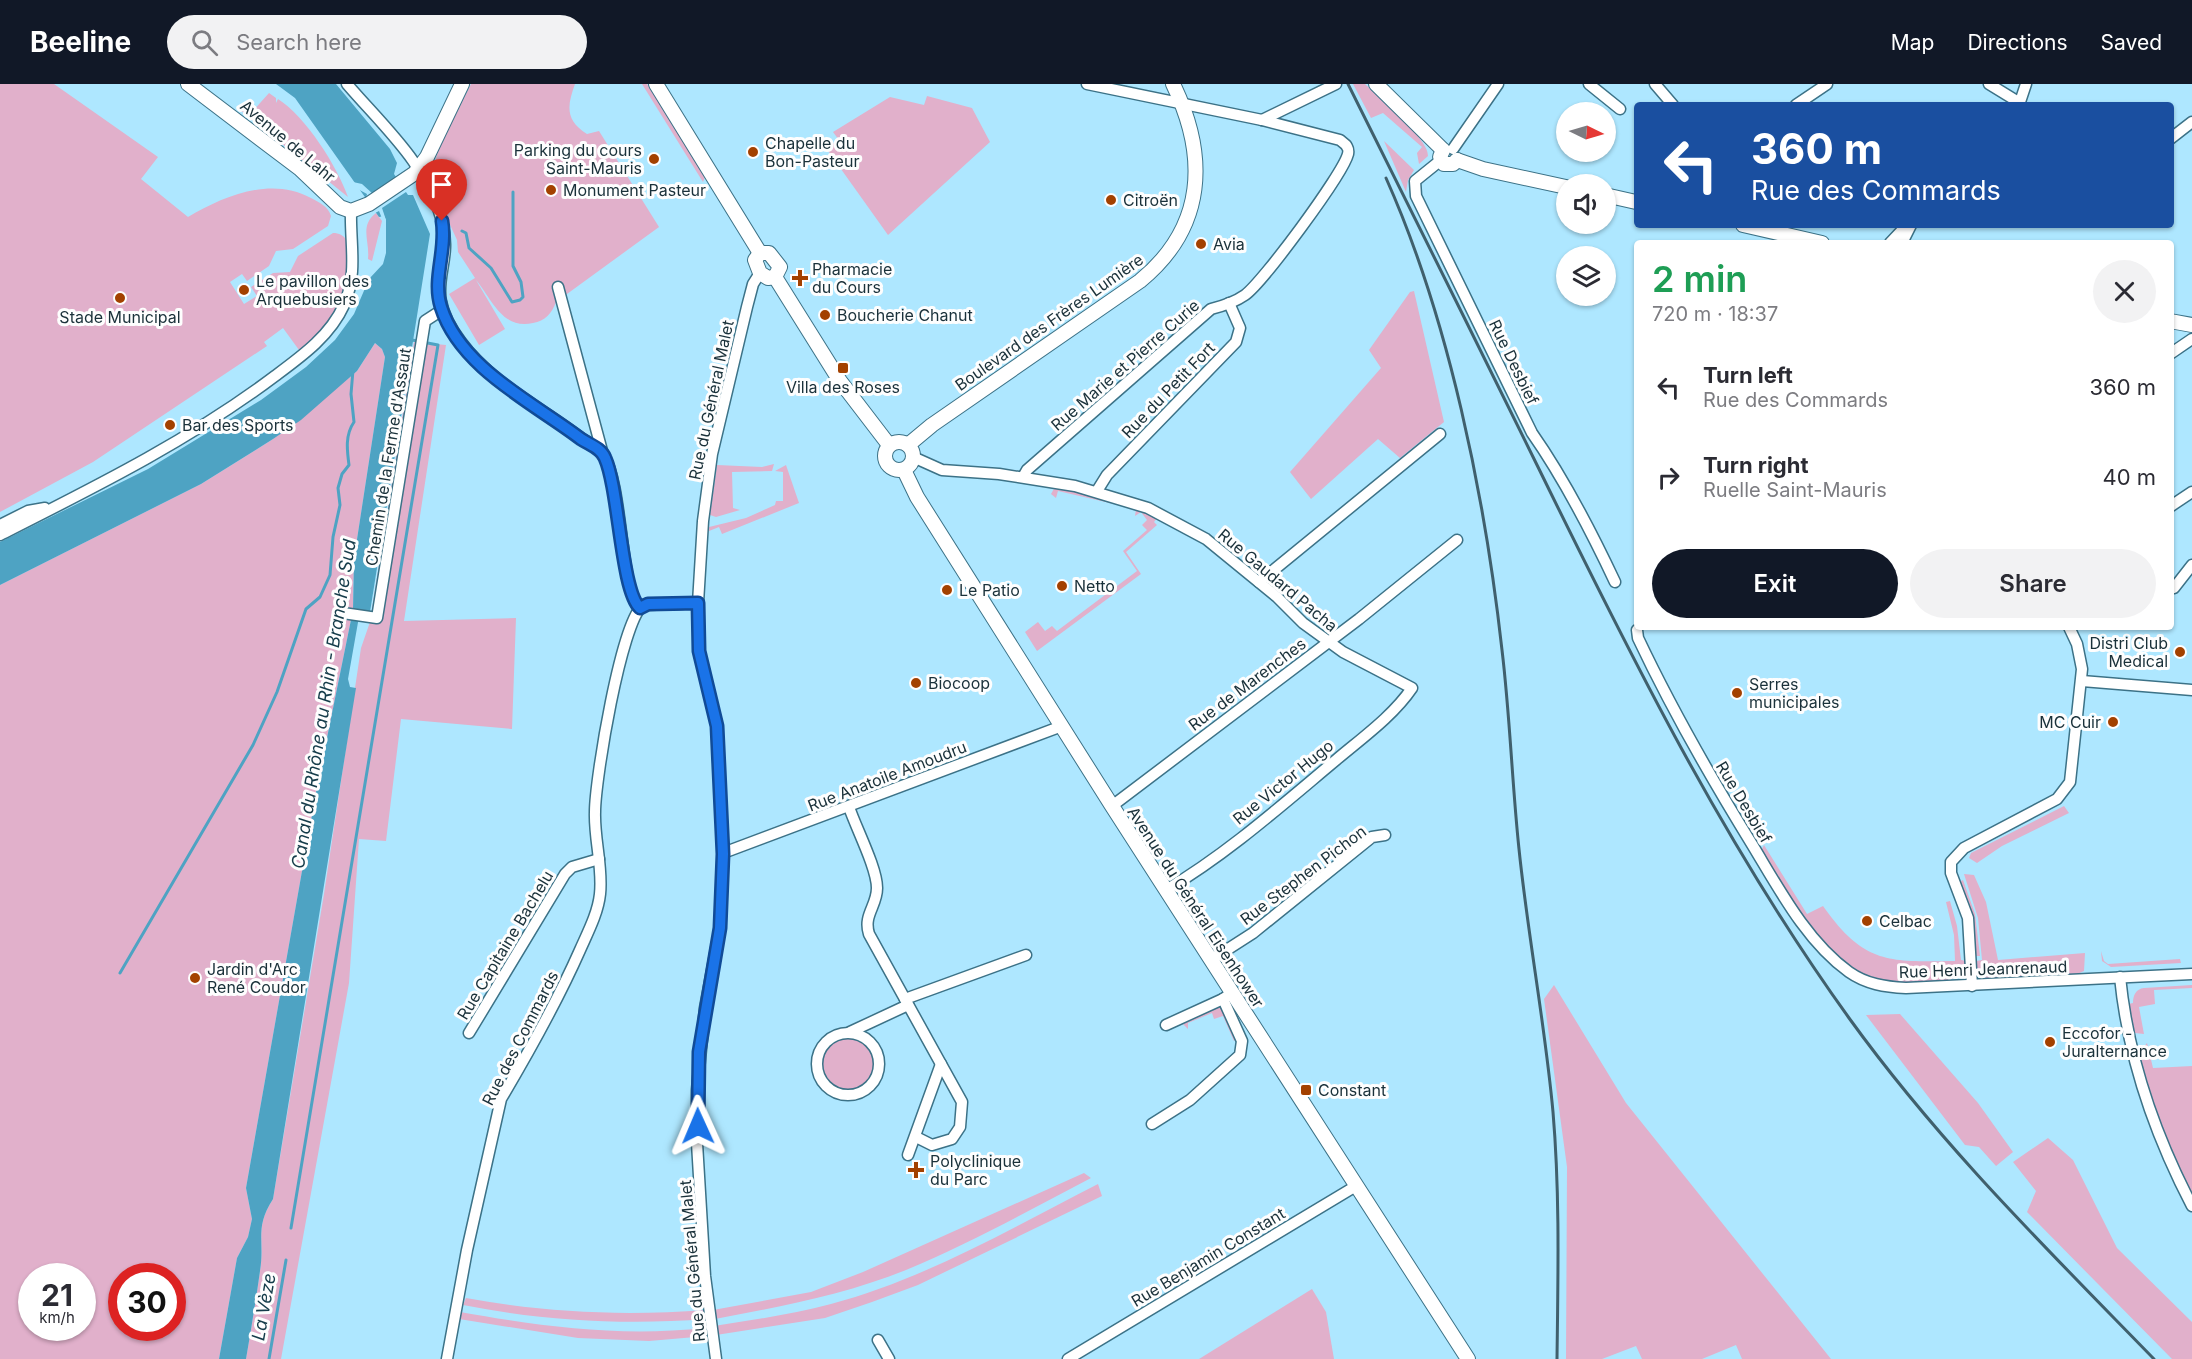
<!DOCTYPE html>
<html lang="en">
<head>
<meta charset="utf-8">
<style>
	:root { --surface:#fff; --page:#f2f2f3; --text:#2b2b33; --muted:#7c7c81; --accent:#111827 }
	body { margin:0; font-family:Inter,sans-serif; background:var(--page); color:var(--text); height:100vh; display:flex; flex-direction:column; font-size:22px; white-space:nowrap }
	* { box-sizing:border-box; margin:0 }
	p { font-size:20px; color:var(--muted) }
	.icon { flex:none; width:33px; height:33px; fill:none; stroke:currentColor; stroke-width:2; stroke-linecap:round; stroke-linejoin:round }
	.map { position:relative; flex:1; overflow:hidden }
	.sheet { position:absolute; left:1634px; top:156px; width:540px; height:390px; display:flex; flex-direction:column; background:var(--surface); border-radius:6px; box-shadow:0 2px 4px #0004 }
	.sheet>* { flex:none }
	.banner { position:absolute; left:1634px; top:18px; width:540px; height:126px; border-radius:6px; box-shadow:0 2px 4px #0004; background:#1a4fa0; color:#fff; overflow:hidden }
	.needle { width:39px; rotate:95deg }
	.controls { position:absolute; left:1556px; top:18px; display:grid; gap:12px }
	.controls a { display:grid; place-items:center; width:60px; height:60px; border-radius:50%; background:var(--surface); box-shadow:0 2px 4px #0004; font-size:30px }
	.speed { position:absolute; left:18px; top:1179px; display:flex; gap:12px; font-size:30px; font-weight:700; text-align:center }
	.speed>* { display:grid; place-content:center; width:78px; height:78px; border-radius:50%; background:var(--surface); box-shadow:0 2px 4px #0004; line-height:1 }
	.speed small { font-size:15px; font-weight:400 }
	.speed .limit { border:9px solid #d22; background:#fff; color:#111 }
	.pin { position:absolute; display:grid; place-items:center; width:51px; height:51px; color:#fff; margin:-62px -26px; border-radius:50% 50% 50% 0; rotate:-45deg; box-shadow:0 0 6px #0007 }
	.pin .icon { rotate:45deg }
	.me { position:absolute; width:66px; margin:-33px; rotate:359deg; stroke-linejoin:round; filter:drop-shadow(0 0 4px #0008) }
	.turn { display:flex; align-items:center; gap:21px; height:126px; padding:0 18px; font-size:27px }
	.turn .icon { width:78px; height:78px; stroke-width:2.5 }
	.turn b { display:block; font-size:42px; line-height:51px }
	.round { display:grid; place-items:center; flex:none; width:63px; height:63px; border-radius:32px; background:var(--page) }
	.head { display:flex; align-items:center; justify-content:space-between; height:102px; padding:0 18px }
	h1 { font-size:36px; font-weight:600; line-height:45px; color:#1e9e55 }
	.button { display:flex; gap:12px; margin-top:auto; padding:12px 18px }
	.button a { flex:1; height:69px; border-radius:36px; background:var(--accent); color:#fff; font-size:24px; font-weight:600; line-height:69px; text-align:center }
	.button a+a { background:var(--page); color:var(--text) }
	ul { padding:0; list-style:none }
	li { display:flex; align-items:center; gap:18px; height:90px; padding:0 18px }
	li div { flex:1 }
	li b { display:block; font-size:22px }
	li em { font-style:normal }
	header { display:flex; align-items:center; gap:36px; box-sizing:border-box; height:84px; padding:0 30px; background:var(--accent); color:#fff }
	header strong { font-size:28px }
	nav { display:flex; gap:33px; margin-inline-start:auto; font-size:21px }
	.search { width:420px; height:54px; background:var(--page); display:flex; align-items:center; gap:15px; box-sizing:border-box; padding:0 21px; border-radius:33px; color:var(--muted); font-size:22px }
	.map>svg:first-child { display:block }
	.green { fill:#e1b0cb; fill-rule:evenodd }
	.water { fill:#4ea3c3 }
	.pier { fill:#aee7ff }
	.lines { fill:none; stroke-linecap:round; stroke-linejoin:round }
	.stream { stroke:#4ea3c3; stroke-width:3 }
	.minor-casing { stroke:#3c7287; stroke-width:13 }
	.major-casing { stroke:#3c7287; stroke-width:16 }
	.minor { stroke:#fff; stroke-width:10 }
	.major { stroke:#fff; stroke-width:14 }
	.rail { stroke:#40606d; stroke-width:3 }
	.route-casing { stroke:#114b97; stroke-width:15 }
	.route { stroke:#1a73e8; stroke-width:10 }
	.poi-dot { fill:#a34100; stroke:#fefefe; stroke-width:2 }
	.labels { text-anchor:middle; stroke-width:6; stroke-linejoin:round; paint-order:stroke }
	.street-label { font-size:16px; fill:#1a313a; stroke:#fefefe }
	.poi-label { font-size:16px; fill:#1a313a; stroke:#fefefe; text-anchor:start }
	.water-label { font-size:18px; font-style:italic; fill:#153c4a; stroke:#fefefe }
</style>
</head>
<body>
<header>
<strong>Beeline</strong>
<div class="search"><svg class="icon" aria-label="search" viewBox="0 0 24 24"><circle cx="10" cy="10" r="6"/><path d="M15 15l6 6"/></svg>Search here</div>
<nav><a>Map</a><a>Directions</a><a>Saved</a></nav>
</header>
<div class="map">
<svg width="2192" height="1275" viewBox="0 0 2192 1275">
	<rect width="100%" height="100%" fill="#aee7ff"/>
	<g class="green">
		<path d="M0 0H54L158 73 141 95 188 133C224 112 271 92 311 114 320 119 328 122 331 132L328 142 293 165 276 167 269 182 247 197 242 190 230 198 244 220 257 212 251 203 273 189 290 188 298 172 333 149C367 149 341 222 329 238 322 248 312 256 303 265L299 266 283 244 264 258 267 262 93 378 0 428Z"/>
		<path d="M471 0H575C567 22 565 36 587 50L599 47 659 143 556 218C552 229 545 237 533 239 502 246 492 215 476 196L505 245 479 261 449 210 475 194 458 168 457 156 441 121 433 85 439 63Z"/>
		<polygon points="642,0 647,0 705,93 703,98"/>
		<path d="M1353 0H1365C1378 12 1430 56 1428 72L1419 80 1417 69 1422 63 1383 29 1371 34Z"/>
		<path d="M269 9 276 14V19L278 15C306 33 337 82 348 113L240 26 242 23 251 29Z"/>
		<polygon points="927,12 972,24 990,58 888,151 826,64 839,56 833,48 890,13 924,21"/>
		<polygon points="1384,57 1414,86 1408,96 1406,108"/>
		<path d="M376 129 382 137 372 177 368 175C370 157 359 142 376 129Z"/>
		<polygon points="1414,207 1444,338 1400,374 1378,355 1311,415 1290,388 1381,284 1369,266 1410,208"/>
		<path d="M414 258 446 261 404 537 516 534 512 645 401 635 386 757 359 755 349 899 281 1275H246C251 1246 256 1216 260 1187 265 1157 254 1144 273 1115L324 810 361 564 370 538Z"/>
		<path d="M375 259 382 265 385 273 354 475 353 526 316 708 246 1104 252 1135 248 1153 237 1174 219 1275H0V501L201 400 273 355 357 287ZM32 1192H82V1244H32ZM122 1192H172V1244H122Z"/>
		<polygon points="774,380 772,387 732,388 733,424 740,426 716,433 710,431 717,381 762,383"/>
		<polygon points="786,381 799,419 722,450 719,443 709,447 709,443 746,434 775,421 776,417 783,417 783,388 775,387"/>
		<polygon points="1055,403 1132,422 1157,434 1154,438 1157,441 1126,468 1141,490 1037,567 1025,548 1038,538 1045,547 1052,542 1057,547 1137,487 1123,467 1147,446 1142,441 1147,436 1141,428 1135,432 1136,425 1058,407 1056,414 1051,410"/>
		<polygon points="2064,722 2069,729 2002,762 1977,779 1969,774 1971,769"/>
		<path d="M1764 761 1807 830 1823 822C1864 880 1888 878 1955 877L1954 851 1946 818 1950 817 1957 842 1961 876 1966 877C1962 896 1948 897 1931 898 1911 900 1886 901 1867 892 1818 870 1789 810 1761 767Z"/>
		<path d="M1964 790 1974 791 1986 818 1998 876 2085 869 2084 887 2075 891 1991 895C1981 894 1977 887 1976 877L1982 876 1978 834Z"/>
		<polygon points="1963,796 1975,830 1980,872 1976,872 1970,823 1959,798"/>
		<polygon points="2101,867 2104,877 2108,880 2180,875 2181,879 2111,883 2102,877"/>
		<polygon points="1554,901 1626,1019 1831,1275 1742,1275 1736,1261 1702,1275 1642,1275 1636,1262 1602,1275 1566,1275 1567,1083 1544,915"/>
		<path d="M2192 901V904L2154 906 2155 920 2139 923 2144 950 2135 949 2128 920 2133 919C2133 911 2136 905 2144 904Z"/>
		<polygon points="1221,921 1237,953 1234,957 1223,932 1214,935 1212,929 1188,939 1188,945 1183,940"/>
		<polygon points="1900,930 1978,1019 2013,1068 1996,1082 1979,1063 1965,1061 1866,931"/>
		<circle cx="848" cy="980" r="31"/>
		<path d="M2147 959 2153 984 2192 982V1112C2179 1087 2138 993 2140 968Z"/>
		<polygon points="2048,1054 2073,1076 2117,1164 2192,1238 2192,1275 2172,1275 2027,1128 2036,1107 2013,1078"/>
		<path d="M1084 1089 1091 1094C1030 1126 969 1160 906 1186 844 1211 779 1223 715 1235L713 1226 811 1208 863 1188Z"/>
		<path d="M1098 1100 1102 1112 918 1201 872 1218 825 1234 716 1251 714 1242C753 1236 793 1230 831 1220 925 1195 1012 1144 1098 1100Z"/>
		<polygon points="1312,1205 1326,1228 1334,1275 1199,1275"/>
		<path d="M466 1214C546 1229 625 1232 706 1226L707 1235C624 1241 545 1237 463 1221Z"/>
		<path d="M460 1228C545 1243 619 1253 706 1244L707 1252 649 1257 578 1254 459 1235Z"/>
	</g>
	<path class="water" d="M276 0H336L390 65 397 79 394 90 408 111H413L430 150 370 528 360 527 348 595 350 603 356 604 273 1115C254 1144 265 1157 260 1187 256 1216 251 1246 246 1275H219L237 1174 248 1153 252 1135 246 1104 316 708 353 526 354 475 385 273 382 265 375 259 357 287 301 336 273 355 201 400 0 501V458L148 385 261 316 306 283 335 256 354 230 369 195 383 180 386 169V136L384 132 379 133 295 14Z"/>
	<polygon class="pier" points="399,92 409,106 382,124 386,136 382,155 383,137 379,127 375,129 366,114 367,110 354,103 353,98 362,100 373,110"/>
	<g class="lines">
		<g class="stream">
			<polyline points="462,147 466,149 469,164 491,184 512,218 520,216 523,213 521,198 513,182 513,108"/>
			<path d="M120 889 253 661 277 608 306 525 320 513 330 491 333 453 340 421 338 404 342 390 349 381C347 366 345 351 354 338L351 310 353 286"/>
			<polyline points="291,1144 438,261 412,256"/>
			<polyline points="269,1275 286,1176"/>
		</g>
		<defs>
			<g id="minor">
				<path d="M347 0C383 42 428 81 442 137 455 188 419 202 461 258 492 300 541 323 581 354 588 359 599 364 603 370 624 403 619 504 640 524"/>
				<polyline points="1589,0 1620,25"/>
				<polyline points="1655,0 1673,21"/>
				<polyline points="1989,0 2020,19"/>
				<polyline points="1796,21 1827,0"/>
				<polyline points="2019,21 2026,0"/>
				<polyline points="1262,36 1336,0"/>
				<polyline points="2170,55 2192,38"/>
				<polyline points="1453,65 1498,0"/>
				<path d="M1441 76 1415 97 1416 112 1532 349C1565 396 1591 447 1615 498"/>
				<polyline points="1890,159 1907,141"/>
				<polyline points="1902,159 1911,141"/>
				<polyline points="558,203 602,367"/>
				<polyline points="2170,270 2192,255"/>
				<path d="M913 373 942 386 999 390 1075 402 1148 424 1206 455 1277 513 1303 539 1343 568 1412 604C1393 632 1362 654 1336 676 1282 721 1227 770 1166 806"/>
				<path d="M1023 393 1027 386 1211 225C1223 222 1235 218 1245 211 1263 198 1343 90 1348 70 1349 65 1348 65 1346 61L1340 56 1262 36 1087 0"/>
				<polyline points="1097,407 1107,391 1236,258 1240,244 1229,219"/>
				<polyline points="2171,422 2192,408"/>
				<polyline points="0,441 28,427 45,424"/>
				<path d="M0 451C95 403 190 356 275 292 302 272 330 252 344 221 358 189 350 160 351 127"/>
				<polyline points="1259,498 1440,350"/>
				<polyline points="2174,504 2192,481"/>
				<polyline points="343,529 377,534 425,237 442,226"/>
				<path d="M1637 546 1638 554C1672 626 1711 694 1753 762 1779 805 1807 858 1849 888 1866 900 1885 903 1906 904L2192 890"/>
				<polyline points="2082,597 2192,606"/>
				<polyline points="1112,722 1359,535 1457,456"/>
				<path d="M849 723C856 744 877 784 877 804 877 822 863 831 869 850L962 1018 960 1043 952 1055 932 1061 916 1053"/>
				<polyline points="723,769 1062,642"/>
				<polyline points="1211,876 1253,849 1372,753 1385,751"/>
				<path d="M2120 893C2128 974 2155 1051 2192 1122"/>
				<polyline points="1972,902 1968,834 1951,789 1951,778 1964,764 2057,715 2070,698 2082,585 2077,560 2069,543"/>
				<polyline points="905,915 1026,871"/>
				<polyline points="1166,941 1223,915"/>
				<polyline points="850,948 908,921"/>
				<circle cx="848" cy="980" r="31"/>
				<polyline points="469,949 565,790 572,783 599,775"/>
				<polyline points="1152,1040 1190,1016 1240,971 1242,957 1223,915 1232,909"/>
				<polyline points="908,1071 941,980"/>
				<polyline points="878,1256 889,1275"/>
				<path d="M447 1275 467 1166 501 1015C530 966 557 918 580 866 588 848 598 829 600 810 603 783 594 755 595 728 595 696 621 538 643 521L698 519"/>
				<polyline points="716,1275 705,1192 697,1059 697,1006 705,924 720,844 723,769 717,642 699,567 698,519 703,437 712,370 747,223 753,200 760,189"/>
				<polyline points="1068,1275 1356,1102"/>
			</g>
			<g id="major">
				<polyline points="188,0 300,85 340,123 351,127 369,120 415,89 427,73 462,0"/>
				<polyline points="656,0 760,169"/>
				<polyline points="1376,0 1443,66"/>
				<polyline points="1443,66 1440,73 1444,80 1453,80 1457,76"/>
				<polyline points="1457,76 1483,85 1566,103"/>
				<polyline points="1605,111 1636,118"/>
				<polyline points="1743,141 1822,159"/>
				<polyline points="760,169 755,176 760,189 768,194 775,193"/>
				<polyline points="760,169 769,169 780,183 775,193"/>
				<polyline points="775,193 840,297 889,361"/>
				<polyline points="2170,237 2192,241"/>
				<circle cx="899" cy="372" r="14"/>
				<path d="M908 361 932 341 1140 197C1206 143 1208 72 1173 0"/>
				<polyline points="904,386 917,413 1112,722 1468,1275"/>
			</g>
		</defs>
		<use href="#minor" class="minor-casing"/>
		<use href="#major" class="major-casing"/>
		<use href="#minor" class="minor"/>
		<use href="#major" class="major"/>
		<g class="rail">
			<path d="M1348 0C1412 128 1475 255 1538 383 1631 573 1725 762 1849 934 1940 1060 2046 1164 2154 1275"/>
			<path d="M1386 94C1449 235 1485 413 1502 566 1510 632 1512 699 1519 765 1528 853 1545 940 1553 1028 1560 1110 1558 1193 1557 1275"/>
		</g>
	</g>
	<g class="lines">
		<defs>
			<path id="route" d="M442 137C447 166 432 195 441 223 460 284 534 319 581 355 590 361 601 364 605 374 619 405 621 507 640 524L648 520 698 519 699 567 717 642 723 770 720 844 699 968 698 1042"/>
		</defs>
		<use href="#route" class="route-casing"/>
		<use href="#route" class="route"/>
	</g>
	<g class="poi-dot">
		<circle cx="753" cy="68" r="6"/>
		<circle cx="654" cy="75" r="6"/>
		<circle cx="551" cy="106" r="6"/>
		<circle cx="1111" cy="116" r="6"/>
		<circle cx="1201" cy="160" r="6"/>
		<path d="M797 185h6v6h6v6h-6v6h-6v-6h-6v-6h6z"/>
		<circle cx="244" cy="206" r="6"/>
		<circle cx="120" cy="214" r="6"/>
		<circle cx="825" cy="231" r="6"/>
		<rect x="837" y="278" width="12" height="12" rx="3"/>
		<circle cx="170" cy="341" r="6"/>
		<circle cx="1062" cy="502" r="6"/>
		<circle cx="947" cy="506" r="6"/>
		<circle cx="2180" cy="568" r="6"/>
		<circle cx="916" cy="599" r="6"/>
		<circle cx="1737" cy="609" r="6"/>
		<circle cx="2113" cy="638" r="6"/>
		<circle cx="1867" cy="837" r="6"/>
		<circle cx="195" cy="894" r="6"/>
		<circle cx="2050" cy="958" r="6"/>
		<rect x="1300" y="1000" width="12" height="12" rx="3"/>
		<path d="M913 1077h6v6h6v6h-6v6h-6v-6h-6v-6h6z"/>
	</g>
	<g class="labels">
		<g class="street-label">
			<text transform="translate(288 57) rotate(40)" y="6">Avenue de Lahr</text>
			<text transform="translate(1049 238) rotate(-35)" y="6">Boulevard des Frères Lumière</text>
			<text transform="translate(1514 278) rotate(64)" y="6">Rue Desbief</text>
			<text transform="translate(1125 281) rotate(-41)" y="6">Rue Marie et Pierre Curie</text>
			<text transform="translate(1168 306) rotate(-46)" y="6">Rue du Petit Fort</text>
			<text transform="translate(711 316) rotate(-78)" y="6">Rue du Général Malet</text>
			<text transform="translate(388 373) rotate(-81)" y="6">Chemin de la Ferme d'Assaut</text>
			<text transform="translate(1278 496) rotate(40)" y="6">Rue Gaudard Pacha</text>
			<text transform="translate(1247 600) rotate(-37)" y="6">Rue de Marenches</text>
			<text transform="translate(887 692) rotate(-21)" y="6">Rue Anatoile Amoudru</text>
			<text transform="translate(1283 698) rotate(-39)" y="6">Rue Victor Hugo</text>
			<text transform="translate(1744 718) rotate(59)" y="6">Rue Desbief</text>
			<text transform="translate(1303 791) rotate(-37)" y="6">Rue Stephen Pichon</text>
			<text transform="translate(1196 823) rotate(57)" y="6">Avenue du Général Eisenhower</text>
			<text transform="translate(505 861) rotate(-59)" y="6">Rue Capitaine Bachelu</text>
			<text transform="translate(1983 885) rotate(-2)" y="6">Rue Henri Jeanrenaud</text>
			<text transform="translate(520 954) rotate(-63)" y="6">Rue des Commards</text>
			<text transform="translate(1208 1173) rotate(-31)" y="6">Rue Benjamin Constant</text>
			<text transform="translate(692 1177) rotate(-95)" y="6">Rue du Général Malet</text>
		</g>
		<g class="poi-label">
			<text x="765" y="65">Chapelle du<tspan x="765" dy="18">Bon-Pasteur</tspan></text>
			<text x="642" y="72" text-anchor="end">Parking du cours<tspan x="642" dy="18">Saint-Mauris</tspan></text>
			<text x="563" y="112">Monument Pasteur</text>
			<text x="1123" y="122">Citroën</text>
			<text x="1213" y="166">Avia</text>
			<text x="812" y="191">Pharmacie<tspan x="812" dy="18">du Cours</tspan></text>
			<text x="256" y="203">Le pavillon des<tspan x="256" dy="18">Arquebusiers</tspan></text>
			<text x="837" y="237">Boucherie Chanut</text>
			<text x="120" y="239" text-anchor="middle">Stade Municipal</text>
			<text x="843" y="309" text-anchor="middle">Villa des Roses</text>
			<text x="182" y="347">Bar des Sports</text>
			<text x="1074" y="508">Netto</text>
			<text x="959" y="512">Le Patio</text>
			<text x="2168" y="565" text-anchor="end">Distri Club<tspan x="2168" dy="18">Medical</tspan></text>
			<text x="928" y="605">Biocoop</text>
			<text x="1749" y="606">Serres<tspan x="1749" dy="18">municipales</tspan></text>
			<text x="2101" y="644" text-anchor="end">MC Cuir</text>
			<text x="1879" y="843">Celbac</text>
			<text x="207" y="891">Jardin d'Arc<tspan x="207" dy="18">René Coudor</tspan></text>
			<text x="2062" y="955">Eccofor -<tspan x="2062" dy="18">Juralternance</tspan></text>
			<text x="1318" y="1012">Constant</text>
			<text x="930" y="1083">Polyclinique<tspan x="930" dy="18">du Parc</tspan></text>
		</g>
		<g class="water-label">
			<text transform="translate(324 620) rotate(-81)" y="6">Canal du Rhône au Rhin - Branche Sud</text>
			<text transform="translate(264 1223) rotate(-80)" y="6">La Vèze</text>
		</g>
	</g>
</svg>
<div class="controls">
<a><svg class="needle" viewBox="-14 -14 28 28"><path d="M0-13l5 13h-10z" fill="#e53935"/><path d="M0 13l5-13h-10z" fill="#7c7c81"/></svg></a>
<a><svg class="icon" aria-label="sound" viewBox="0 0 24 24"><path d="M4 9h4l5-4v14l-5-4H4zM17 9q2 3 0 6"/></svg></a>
<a><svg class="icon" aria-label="layers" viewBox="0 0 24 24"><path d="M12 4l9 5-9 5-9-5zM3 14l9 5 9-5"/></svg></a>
</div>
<div class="speed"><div>21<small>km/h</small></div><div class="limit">30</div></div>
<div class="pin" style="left:442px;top:137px;background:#d93025"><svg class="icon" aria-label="arrive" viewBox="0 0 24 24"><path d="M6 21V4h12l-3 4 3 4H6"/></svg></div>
<svg class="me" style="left:698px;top:1042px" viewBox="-20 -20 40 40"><path d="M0-17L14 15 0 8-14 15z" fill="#1a73e8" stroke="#fff" stroke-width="4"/></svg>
<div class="banner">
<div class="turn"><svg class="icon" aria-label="left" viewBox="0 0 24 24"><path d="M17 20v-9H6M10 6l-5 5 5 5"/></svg><div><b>360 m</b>Rue des Commards</div></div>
</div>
<section class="sheet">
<div class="head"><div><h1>2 min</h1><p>720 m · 18:37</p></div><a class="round"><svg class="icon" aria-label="close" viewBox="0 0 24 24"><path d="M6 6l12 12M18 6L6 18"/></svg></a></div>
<ul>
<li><svg class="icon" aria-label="left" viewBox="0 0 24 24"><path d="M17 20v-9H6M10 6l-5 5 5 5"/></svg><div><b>Turn left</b><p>Rue des Commards</p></div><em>360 m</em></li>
<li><svg class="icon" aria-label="right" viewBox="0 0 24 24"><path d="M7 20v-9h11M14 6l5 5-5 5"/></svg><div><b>Turn right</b><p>Ruelle Saint-Mauris</p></div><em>40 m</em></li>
</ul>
<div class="button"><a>Exit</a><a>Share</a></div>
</section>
</div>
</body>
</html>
